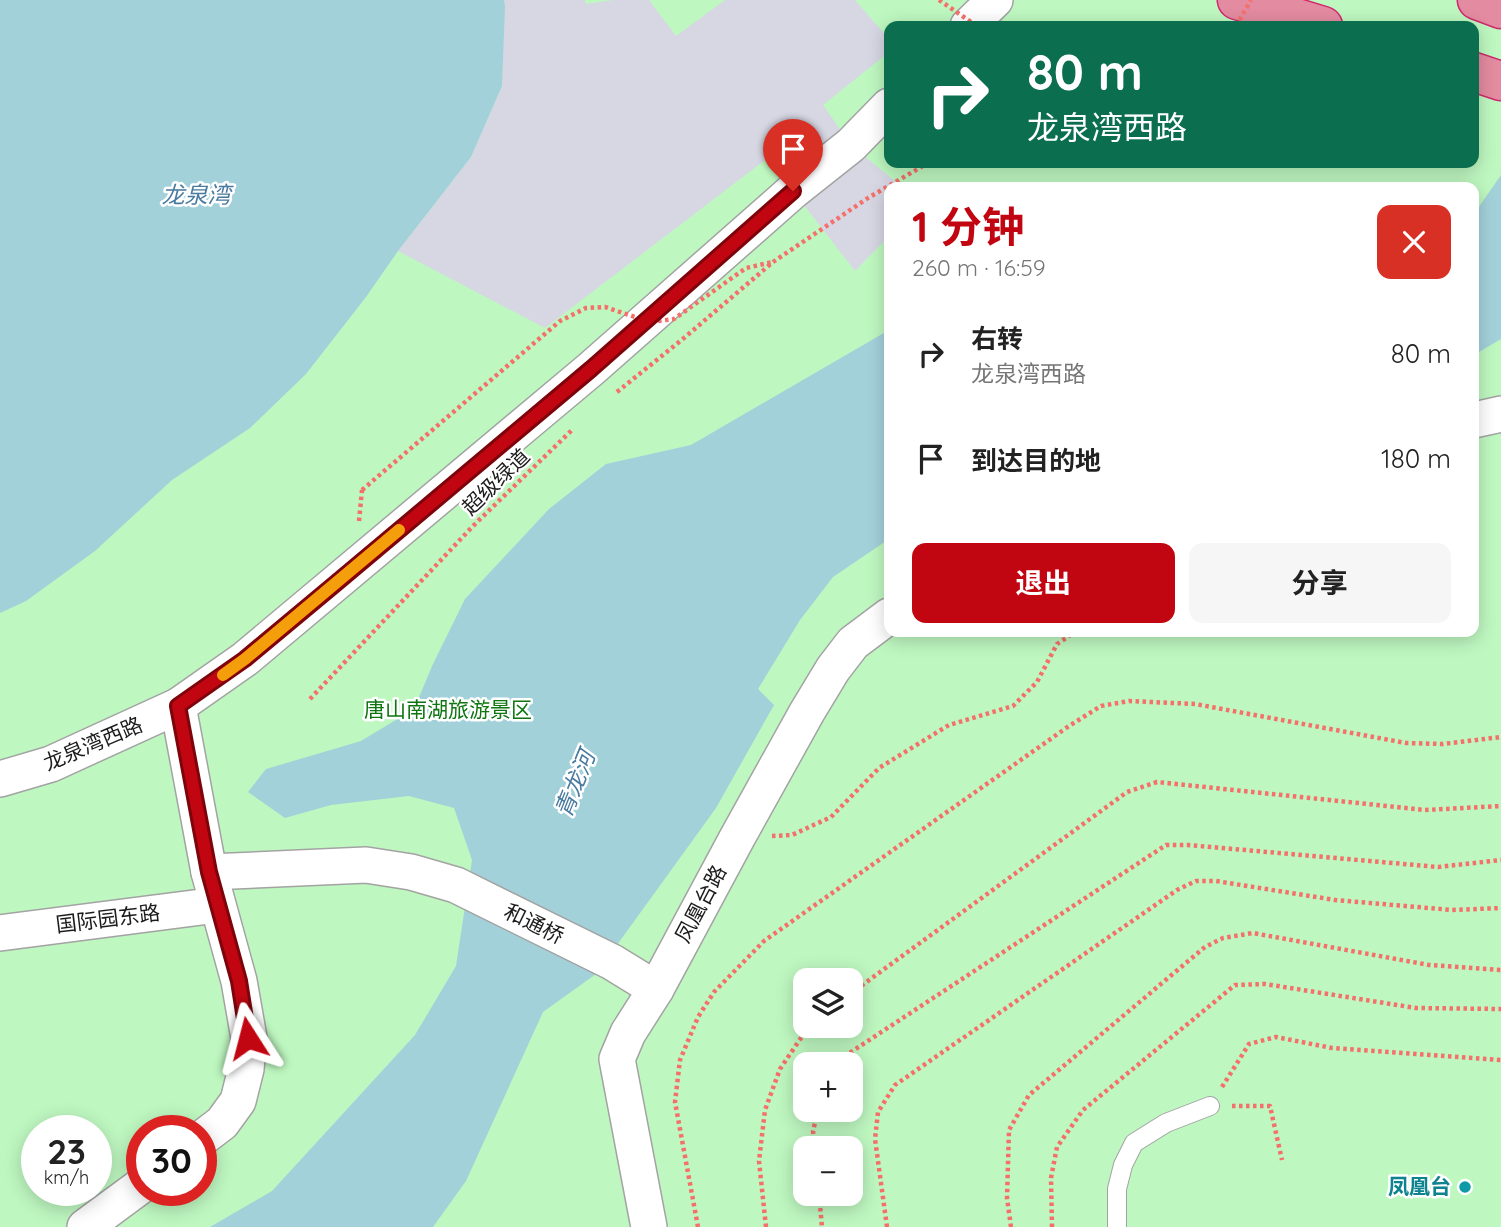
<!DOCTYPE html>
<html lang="zh">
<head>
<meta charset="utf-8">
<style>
	:root { --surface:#fff; --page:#f6f6f6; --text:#222; --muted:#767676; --accent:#c20611 }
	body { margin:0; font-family:Quicksand,"Noto Sans SC",sans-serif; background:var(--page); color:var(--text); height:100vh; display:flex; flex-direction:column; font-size:26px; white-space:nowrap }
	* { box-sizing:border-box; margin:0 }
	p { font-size:23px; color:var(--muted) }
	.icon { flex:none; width:38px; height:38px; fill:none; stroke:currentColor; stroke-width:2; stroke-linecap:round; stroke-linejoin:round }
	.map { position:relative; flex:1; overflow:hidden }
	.drawer { position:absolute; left:884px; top:182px; width:595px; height:455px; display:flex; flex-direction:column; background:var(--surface); border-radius:14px; box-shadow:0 4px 18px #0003 }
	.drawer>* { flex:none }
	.guide { position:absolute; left:884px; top:21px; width:595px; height:147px; border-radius:14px; box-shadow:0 4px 18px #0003; background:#0b6e4f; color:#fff; overflow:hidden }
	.controls { position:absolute; left:793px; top:968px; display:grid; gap:14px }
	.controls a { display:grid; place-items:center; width:70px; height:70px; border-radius:14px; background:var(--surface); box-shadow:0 4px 18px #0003; font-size:35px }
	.speed { position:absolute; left:21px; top:1115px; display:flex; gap:14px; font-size:35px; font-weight:700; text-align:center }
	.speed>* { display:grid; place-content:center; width:91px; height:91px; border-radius:50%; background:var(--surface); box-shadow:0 4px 18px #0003; line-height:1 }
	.speed small { font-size:18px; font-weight:400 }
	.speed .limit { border:10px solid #d22; background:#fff; color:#111 }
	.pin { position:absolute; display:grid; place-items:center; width:60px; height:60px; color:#fff; margin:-72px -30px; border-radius:50% 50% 50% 0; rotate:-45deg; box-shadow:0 0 7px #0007 }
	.pin .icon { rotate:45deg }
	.me { position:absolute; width:77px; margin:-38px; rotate:351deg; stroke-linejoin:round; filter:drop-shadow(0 0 5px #0008) }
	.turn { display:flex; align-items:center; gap:24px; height:147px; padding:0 28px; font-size:32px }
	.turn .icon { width:91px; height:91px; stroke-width:2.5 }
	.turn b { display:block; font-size:49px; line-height:60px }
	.round { display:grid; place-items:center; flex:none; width:74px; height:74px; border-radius:14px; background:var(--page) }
	.headline { display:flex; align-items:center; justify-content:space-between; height:119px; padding:0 28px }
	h1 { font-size:42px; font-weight:700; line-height:52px; color:var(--accent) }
	.primary-button { display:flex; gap:14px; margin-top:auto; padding:14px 28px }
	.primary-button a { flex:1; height:80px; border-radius:14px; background:var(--accent); color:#fff; font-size:28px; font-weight:700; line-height:80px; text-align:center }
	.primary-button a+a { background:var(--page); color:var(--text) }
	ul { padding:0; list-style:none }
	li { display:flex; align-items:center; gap:21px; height:105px; padding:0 28px }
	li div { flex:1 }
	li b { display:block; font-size:26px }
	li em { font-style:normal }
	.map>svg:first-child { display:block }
	.park { fill:#bef7c0; fill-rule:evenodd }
	.plaza { fill:#d6d7e3 }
	.water { fill:#a3d1da }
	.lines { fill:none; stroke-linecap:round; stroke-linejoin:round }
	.lane-casing { stroke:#a3a3a3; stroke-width:20 }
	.street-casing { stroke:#a3a3a3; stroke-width:38 }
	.highway-casing { stroke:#d1286d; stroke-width:41 }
	.path { stroke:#f5706a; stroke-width:4.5; stroke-dasharray:3.5 3.5; stroke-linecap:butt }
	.lane { stroke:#fff; stroke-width:18 }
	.street { stroke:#fff; stroke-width:35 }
	.highway { stroke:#e38ba0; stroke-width:38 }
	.path-bridge { stroke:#f5706a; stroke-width:4.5; stroke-dasharray:3.5 3.5; stroke-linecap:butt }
	.route-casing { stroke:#7e040b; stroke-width:18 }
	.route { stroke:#c20611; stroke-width:12 }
	.slow { stroke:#f59e0b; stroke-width:12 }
	.culture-dot { fill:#0f9aa8; stroke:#fff; stroke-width:2.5 }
	.labels { text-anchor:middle; stroke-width:5; stroke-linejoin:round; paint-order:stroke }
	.street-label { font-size:21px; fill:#1c1c1c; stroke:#fff }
	.park-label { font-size:21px; fill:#0e7511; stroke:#fff }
	.culture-label { font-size:21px; font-weight:bold; fill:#0d838f; stroke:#fff; text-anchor:end }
	.water-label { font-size:23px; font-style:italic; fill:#497aa0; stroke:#fff }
</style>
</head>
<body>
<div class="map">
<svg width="1501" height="1227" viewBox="0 0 1501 1227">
	<rect width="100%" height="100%" fill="#ede9e2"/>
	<path class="park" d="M0 0H1501V1227H0ZM889 26H1474V163H889ZM889 187H1474V632H889ZM805 980H850V1026H805ZM805 1064H850V1110H805ZM37 1130H96V1190H37ZM142 1130H201V1190H142ZM805 1148H850V1194H805Z"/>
	<polygon class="plaza" points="504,0 585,0 586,4 613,0 649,0 676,36 725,0 855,0 889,39 889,52 823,105 851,145 902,187 889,187 889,236 855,271 793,191 765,160 545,328 398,251 471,157 502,86"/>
	<g class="water">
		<polygon points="0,0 504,0 505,7 502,86 471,157 398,251 366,297 306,374 250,428 172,480 95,551 26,601 0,613"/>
		<polygon points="1501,175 1501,339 1474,355 1474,214"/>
		<polygon points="889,330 889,539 833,577 800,620 758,689 774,705 716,808 596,974 543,1012 466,1181 433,1227 210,1227 272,1191 415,1035 456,966 472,860 454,808 409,796 331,805 285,818 248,792 266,769 361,741 414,709 433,664 465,599 549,509 606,464 691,445"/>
	</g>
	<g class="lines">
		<defs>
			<polyline id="lane" points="1117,1227 1117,1189 1123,1165 1134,1143 1166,1123 1210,1106"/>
			<g id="street">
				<polyline points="968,26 995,0"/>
				<polyline points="1474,420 1501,414"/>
				<polyline points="178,706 209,872 239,981 249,1038 246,1069 238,1101 222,1123 201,1139"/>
				<polyline points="0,779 51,764 178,706 245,659 591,369 793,191 851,145 889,106"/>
				<polyline points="209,872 366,865 411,872 456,885 612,962 656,989"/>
				<polyline points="0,933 217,905"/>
				<polyline points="85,1227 142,1185"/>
				<polyline points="649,1227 617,1059 628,1033 656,989 737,838 807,712 833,669 853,643 889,616"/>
			</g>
			<g id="highway">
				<polyline points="1237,0 1323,26"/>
				<polyline points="1477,0 1501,9"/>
				<polyline points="1474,72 1501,81"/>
			</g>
		</defs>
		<use href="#lane" class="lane-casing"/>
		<use href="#street" class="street-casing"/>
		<use href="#highway" class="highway-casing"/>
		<g class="path">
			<polyline points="617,392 684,338 773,262 868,198 928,163"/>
			<polyline points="359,521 362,490"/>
			<polyline points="310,699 473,526 573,429"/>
			<polyline points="772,836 792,835 831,817 879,768 949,725 1013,706 1037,682 1057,644 1075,632"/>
			<polyline points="850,994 1127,792 1157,782 1425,810 1501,806"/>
			<polyline points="842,1064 848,1054 1166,845 1188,845 1438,867 1501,860"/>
			<polyline points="1222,1087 1249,1044 1276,1037 1332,1048 1501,1060"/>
			<polyline points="1232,1106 1270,1106 1282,1160"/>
			<polyline points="815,1148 813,1131 818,1110"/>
			<polyline points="819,1194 822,1227"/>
			<polyline points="698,1227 675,1102 680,1060 698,1017 714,992 764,941 1069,726 1101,706 1129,701 1195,704 1406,743 1443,744 1501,737"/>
			<polyline points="766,1227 759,1161 765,1110 780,1069 809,1026"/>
			<polyline points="887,1227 875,1139 878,1112 895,1085 1177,890 1196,881 1216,881 1335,900 1452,910 1501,908"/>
			<polyline points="1011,1227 1007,1198 1009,1130 1029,1095 1205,947 1223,938 1253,933 1429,965 1501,970"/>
			<polyline points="1052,1227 1051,1178 1057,1147 1083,1110 1235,985 1265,984 1416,1008 1501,1009"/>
		</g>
		<use href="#lane" class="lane"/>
		<use href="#street" class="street"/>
		<use href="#highway" class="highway"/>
		<g class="path-bridge">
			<polyline points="939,0 977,26"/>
			<polyline points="1236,26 1251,0"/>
			<polyline points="362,490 560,321 586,308 605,307 650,322 674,319 746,268 773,262"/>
		</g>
	</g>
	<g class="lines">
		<defs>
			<polyline id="route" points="248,1038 239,981 209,872 178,706 245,659 335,584 591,369 793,191"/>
		</defs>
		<use href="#route" class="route-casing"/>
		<use href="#route" class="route"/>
		<polyline class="slow" points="223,675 245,659 399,530"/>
	</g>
	<circle class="culture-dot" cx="1465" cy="1187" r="7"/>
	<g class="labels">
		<g class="street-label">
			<text transform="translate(496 482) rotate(-44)" y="7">超级绿道</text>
			<text transform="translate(93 744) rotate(-23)" y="7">龙泉湾西路</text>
			<text transform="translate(701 904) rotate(-62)" y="7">凤凰台路</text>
			<text transform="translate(108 919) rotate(-7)" y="7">国际园东路</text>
			<text transform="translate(534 924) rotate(26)" y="7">和通桥</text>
		</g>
		<g class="park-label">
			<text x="448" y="717">唐山南湖旅游景区</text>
		</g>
		<g class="culture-label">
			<text x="1451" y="1194">凤凰台</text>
		</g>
		<g class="water-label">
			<text x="196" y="203">龙泉湾</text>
			<text transform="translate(575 784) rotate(-68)" y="8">青龙河</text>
		</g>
	</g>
</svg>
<div class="controls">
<a><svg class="icon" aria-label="layers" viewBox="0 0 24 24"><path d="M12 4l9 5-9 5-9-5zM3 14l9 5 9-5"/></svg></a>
<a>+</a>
<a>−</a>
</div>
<div class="speed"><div>23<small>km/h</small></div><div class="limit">30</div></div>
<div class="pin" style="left:793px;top:191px;background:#d93025"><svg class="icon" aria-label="arrive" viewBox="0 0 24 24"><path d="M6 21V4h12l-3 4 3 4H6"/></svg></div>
<svg class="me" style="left:248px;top:1038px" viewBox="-20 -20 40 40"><path d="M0-17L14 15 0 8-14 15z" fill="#c20611" stroke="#fff" stroke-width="4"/></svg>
<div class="guide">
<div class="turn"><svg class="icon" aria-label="right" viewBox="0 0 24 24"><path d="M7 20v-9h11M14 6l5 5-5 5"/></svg><div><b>80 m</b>龙泉湾西路</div></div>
</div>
<section class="drawer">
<div class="headline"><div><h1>1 分钟</h1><p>260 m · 16:59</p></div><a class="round" style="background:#d93025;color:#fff"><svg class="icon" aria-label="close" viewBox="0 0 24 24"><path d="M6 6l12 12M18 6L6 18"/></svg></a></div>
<ul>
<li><svg class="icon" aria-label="right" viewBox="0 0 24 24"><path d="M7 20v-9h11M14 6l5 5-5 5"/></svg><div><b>右转</b><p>龙泉湾西路</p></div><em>80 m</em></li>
<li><svg class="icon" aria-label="arrive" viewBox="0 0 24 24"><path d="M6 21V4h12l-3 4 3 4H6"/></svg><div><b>到达目的地</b></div><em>180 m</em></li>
</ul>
<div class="primary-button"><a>退出</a><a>分享</a></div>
</section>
</div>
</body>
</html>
